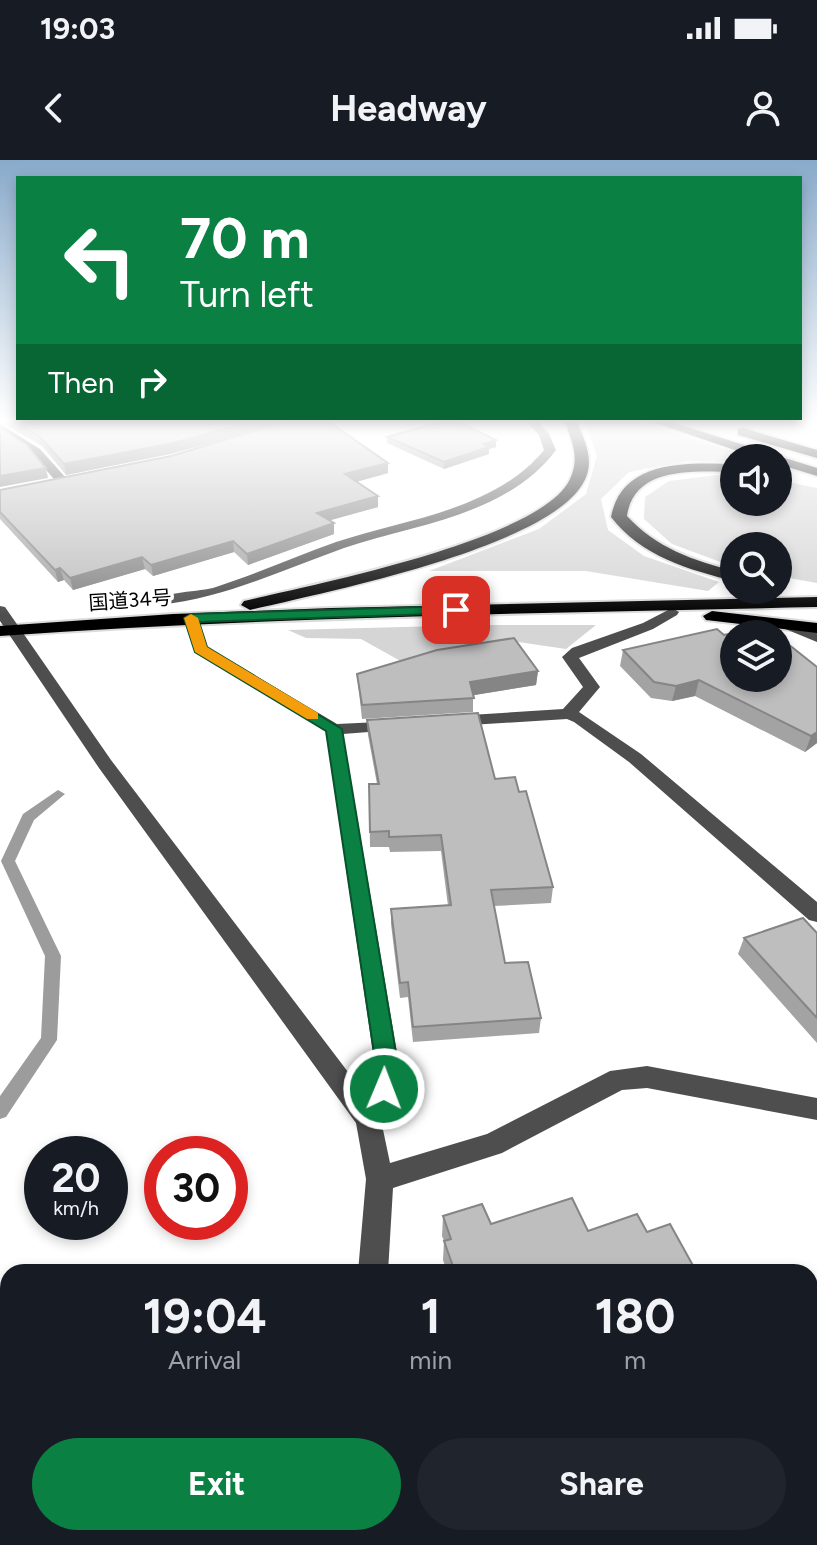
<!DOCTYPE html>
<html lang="en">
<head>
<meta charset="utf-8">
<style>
	:root { --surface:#171b24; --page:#20242c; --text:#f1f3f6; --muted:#9ea1a6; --accent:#0b8043 }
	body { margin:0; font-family:Figtree,"Noto Sans JP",sans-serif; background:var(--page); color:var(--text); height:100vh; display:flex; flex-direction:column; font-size:30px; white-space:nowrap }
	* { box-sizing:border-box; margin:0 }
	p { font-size:26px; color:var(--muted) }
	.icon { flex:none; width:44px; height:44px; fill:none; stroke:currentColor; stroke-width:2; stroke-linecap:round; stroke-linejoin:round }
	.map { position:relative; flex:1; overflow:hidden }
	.sheet { position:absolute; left:0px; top:1104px; width:818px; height:282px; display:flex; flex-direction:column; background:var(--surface); border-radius:24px 24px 0 0; box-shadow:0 4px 12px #0003 }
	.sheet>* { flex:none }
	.top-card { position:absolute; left:16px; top:16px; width:786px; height:244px; border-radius:0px; box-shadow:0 4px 12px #0003; background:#0b8043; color:#fff; overflow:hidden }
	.buttons { position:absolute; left:720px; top:284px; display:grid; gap:16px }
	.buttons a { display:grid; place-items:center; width:72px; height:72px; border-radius:50%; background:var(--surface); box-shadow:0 4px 12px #0003; font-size:40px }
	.speed { position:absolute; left:24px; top:976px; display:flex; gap:16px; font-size:40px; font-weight:700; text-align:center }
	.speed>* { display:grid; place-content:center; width:104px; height:104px; border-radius:50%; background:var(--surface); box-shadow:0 4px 12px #0003; line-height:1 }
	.speed small { font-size:20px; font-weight:400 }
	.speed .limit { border:12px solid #d22; background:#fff; color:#111 }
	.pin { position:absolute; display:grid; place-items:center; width:68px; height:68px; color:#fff; margin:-34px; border-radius:16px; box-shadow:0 4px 12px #0006 }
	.me { position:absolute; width:88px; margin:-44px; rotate:1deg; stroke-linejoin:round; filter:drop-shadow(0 0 6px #0008) }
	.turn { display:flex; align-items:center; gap:28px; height:168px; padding:0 32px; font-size:36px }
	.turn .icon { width:104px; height:104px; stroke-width:2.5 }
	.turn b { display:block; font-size:56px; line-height:68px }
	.then { display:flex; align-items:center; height:76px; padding:0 32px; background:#0003; gap:16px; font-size:30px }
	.eta { display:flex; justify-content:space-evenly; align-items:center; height:136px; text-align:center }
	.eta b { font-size:48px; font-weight:700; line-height:56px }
	.cta { display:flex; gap:16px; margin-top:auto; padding:16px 32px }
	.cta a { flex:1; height:92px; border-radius:48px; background:var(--accent); color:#fff; font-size:32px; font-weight:700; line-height:92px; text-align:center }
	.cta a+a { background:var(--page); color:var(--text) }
	.status { display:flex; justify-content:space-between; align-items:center; height:56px; padding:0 40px; background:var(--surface); direction:ltr }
	.status svg { height:22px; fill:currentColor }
	header { display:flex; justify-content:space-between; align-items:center; height:104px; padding:0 32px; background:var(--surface); font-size:36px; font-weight:700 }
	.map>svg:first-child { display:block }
	.green { fill:#d5d5d5 }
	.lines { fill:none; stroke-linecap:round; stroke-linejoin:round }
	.stream { fill:#9c9c9c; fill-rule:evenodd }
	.highway-casing { stroke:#dbdbdb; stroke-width:4 }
	.minor { fill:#4e4e4e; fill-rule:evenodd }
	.highway { fill:#000; fill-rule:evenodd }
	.wall { fill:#a3a3a3 }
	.shaded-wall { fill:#858585 }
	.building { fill:#bebebe; stroke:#858585; stroke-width:2 }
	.route { fill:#0b8043; stroke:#07532c; stroke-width:2 }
	.slow { fill:#f59e0b }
	.labels { text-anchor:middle; stroke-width:7; stroke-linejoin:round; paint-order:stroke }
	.far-street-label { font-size:20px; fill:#000; stroke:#fff }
</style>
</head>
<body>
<div class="status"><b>19:03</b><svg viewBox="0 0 49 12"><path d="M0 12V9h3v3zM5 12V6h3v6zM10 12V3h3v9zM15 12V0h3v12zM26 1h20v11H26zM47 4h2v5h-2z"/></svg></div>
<header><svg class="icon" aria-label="back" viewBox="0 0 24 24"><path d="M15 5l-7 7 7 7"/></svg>Headway<svg class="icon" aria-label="person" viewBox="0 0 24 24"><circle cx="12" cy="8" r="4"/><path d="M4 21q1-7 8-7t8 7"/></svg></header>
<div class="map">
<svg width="817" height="1385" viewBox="0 0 817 1385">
	<rect width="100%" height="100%" fill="#fff"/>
	<g class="green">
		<polygon points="585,262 639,262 754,298 734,298 734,302 687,301 629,312 601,339 608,370 644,396 719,422 708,431 586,411 429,411 539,369 586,334 597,296"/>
		<polygon points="717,315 734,317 734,342 778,342 778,320 817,328 817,423 778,416 778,386 734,386 734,407 672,384 644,359 645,337 669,321"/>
		<polygon points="479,465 596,465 566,489 504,480 404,503 361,479 306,478 288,470"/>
	</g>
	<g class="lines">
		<polygon class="stream" points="58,630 65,634 34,660 15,701 61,796 57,880 6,957 0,959 0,936 41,878 45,796 1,701 23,654"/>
		<defs>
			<g id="highway">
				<path d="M565 262H577C586 283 596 303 582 325 542 389 325 432 250 450L241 445 244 441C310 425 542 380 570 319 580 297 572 283 565 262Z"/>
				<polygon points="653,262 671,262 817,308 817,316 778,304 778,298 758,298"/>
				<polygon points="743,268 817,290 817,298 738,275 738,269"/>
				<path d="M734 304V312C694 311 634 306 627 356 655 387 694 401 734 411V421C689 410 641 396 611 357 622 299 687 303 734 304Z"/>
				<path d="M817 437V447C544 453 272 457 0 476V466L173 454 331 448Z"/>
				<polygon points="712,451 817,463 817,473 706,460 703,456"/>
			</g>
		</defs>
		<use href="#highway" class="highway-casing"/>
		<g class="minor">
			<path d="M527 262H538L549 274 556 290C508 355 416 364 344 388 282 410 225 438 159 445L152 441C162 432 200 432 216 427 257 414 296 396 336 382 406 359 495 350 544 290L539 275Z"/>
			<polygon points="0,264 40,289 66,318 66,324 58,324 32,293 0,272"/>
			<polygon points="0,446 5,447 111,600 367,937 371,928 373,893 326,571 195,492 184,458 191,454 196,455 207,487 337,564 400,561 403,565 400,569 394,570 343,574 397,893 397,929 381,960 390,1003 487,974 610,911 647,906 817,938 817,960 647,928 622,930 502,993 393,1028 388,1112 358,1112 366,1019 356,963 99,608 0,461"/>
			<polygon points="672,448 679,452 677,455 653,469 579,498 600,527 579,552 641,594 817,742 817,762 809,760 629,602 574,562 567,559 454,566 445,561 454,556 563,549 583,527 562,497 572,488 643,463"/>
			<polygon points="788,460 817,472 817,482 783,468 783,462"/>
			<polygon points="817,1136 817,1167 810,1170 810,1139"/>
			<polygon points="323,1378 357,1378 357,1385 321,1385"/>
		</g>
		<use href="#highway" class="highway"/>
	</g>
	<g class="wall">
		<polygon points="1,262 329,262 388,313 356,322 378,347 329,360 334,374 248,405 234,392 153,416 145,409 73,430 64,420 58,422 0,359 0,330 171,296 251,272 170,294 66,315 42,286"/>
		<polygon points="387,277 496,280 496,287 489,289 489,294 444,309 387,283"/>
		<polygon points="623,490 817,507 817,583 805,592 695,536 672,541 651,538 620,506"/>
		<polygon points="538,511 536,525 473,535 473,552 362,559 357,514"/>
		<polygon points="367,560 495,619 553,727 551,743 494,746 505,803 541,858 539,873 413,882 408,837 400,838 391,764 391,749 448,746 441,691 390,692 389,687 370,687 369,624 377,624 368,575"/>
		<polygon points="817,773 817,883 738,794 744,778"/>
		<polygon points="443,1056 491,1064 588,1071 647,1072 696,1111 695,1112 447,1112 443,1100 444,1081 442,1076"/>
		<polygon points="470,1378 537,1378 541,1385 473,1385"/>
	</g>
	<g class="shaded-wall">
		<polygon points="250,262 287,262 170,294 66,315 64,304"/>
		<polygon points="496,280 496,287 489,289 489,294 444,309 444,302 484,284"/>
		<polygon points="388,303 388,313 345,325 345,314"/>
		<polygon points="46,308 48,318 0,327 0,316"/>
		<polygon points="378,336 378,347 317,364 317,353"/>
		<polygon points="334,363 334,374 248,405 247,394"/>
		<polygon points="233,381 234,392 153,416 151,405"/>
		<polygon points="142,397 145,409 73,430 70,418"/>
		<polygon points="60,408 64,420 58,422 55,410"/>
		<polygon points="538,511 536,525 469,536 470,522"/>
		<polygon points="699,520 695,536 672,541 676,526"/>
		<polygon points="817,572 817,583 805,592 811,576"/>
	</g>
	<g class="building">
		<polygon points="14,262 250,262 169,284 64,304 39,276"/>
		<polygon points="284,262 329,262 388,303 345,314 378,336 317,353 334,363 247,394 233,381 151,405 142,397 70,418 60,408 55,410 0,352 0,330 171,296"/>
		<polygon points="440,262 459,262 496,280 484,284 489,287 444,302 387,277"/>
		<polygon points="0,268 27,285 46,308 0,316"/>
		<polygon points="765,466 775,474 734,474 734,518 778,518 778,476 817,507 817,572 811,576 699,520 676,526 654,522 623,490 717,469 724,475"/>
		<polygon points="514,478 538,511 470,522 474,538 362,545 357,514 437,490"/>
		<polygon points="478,553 495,619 515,617 519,632 526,631 553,727 491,730 505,803 528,802 541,858 413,867 408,822 400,823 391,749 451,745 441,675 389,677 389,671 370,672 369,624 379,624 367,560"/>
		<polygon points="803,758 817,773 817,858 744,778"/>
		<polygon points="572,1038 588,1071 637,1054 647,1072 670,1064 696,1111 693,1112 455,1112 444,1081 451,1079 443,1056 482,1044 491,1064"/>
		<polygon points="478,1378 537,1378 541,1385 482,1385"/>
	</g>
	<linearGradient id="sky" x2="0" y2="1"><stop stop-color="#89aaca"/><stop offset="0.57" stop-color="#fff"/><stop offset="1" stop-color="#fff" stop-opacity="0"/></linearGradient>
	<rect width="817" height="456" fill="url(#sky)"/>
	<polygon class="route" points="456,446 463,450 461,453 199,462 207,487 342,569 396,893 396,929 393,936 384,939 376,936 373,929 374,893 326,571 195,492 184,458 191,454"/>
	<polygon class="slow" points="191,454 198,458 207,487 318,553 318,559 307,559 195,492 184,458"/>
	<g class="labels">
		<g class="far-street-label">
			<text transform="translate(130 440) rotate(-4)" y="7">国道34号</text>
		</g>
	</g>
</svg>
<div class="buttons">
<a><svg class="icon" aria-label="sound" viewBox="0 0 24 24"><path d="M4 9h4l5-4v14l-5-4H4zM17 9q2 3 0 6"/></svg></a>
<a><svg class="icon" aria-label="search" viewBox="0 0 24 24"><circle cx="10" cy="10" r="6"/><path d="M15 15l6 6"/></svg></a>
<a><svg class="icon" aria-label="layers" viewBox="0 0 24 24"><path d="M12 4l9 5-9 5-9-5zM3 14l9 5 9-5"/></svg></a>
</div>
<div class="speed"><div>20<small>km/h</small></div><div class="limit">30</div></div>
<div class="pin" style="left:456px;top:450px;background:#d93025"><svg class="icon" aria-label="arrive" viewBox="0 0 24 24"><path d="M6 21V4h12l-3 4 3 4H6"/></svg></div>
<svg class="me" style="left:384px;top:929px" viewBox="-20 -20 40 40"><circle r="17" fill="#0b8043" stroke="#fff" stroke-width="3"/><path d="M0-11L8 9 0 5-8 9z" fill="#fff"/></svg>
<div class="top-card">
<div class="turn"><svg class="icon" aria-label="left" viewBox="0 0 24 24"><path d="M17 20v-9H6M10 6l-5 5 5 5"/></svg><div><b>70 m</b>Turn left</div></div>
<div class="then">Then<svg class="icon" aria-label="right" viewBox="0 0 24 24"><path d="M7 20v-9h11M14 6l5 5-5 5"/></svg></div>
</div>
<section class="sheet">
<div class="eta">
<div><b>19:04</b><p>Arrival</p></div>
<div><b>1</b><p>min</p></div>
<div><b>180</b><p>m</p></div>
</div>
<div class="cta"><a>Exit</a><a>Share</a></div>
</section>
</div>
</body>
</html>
